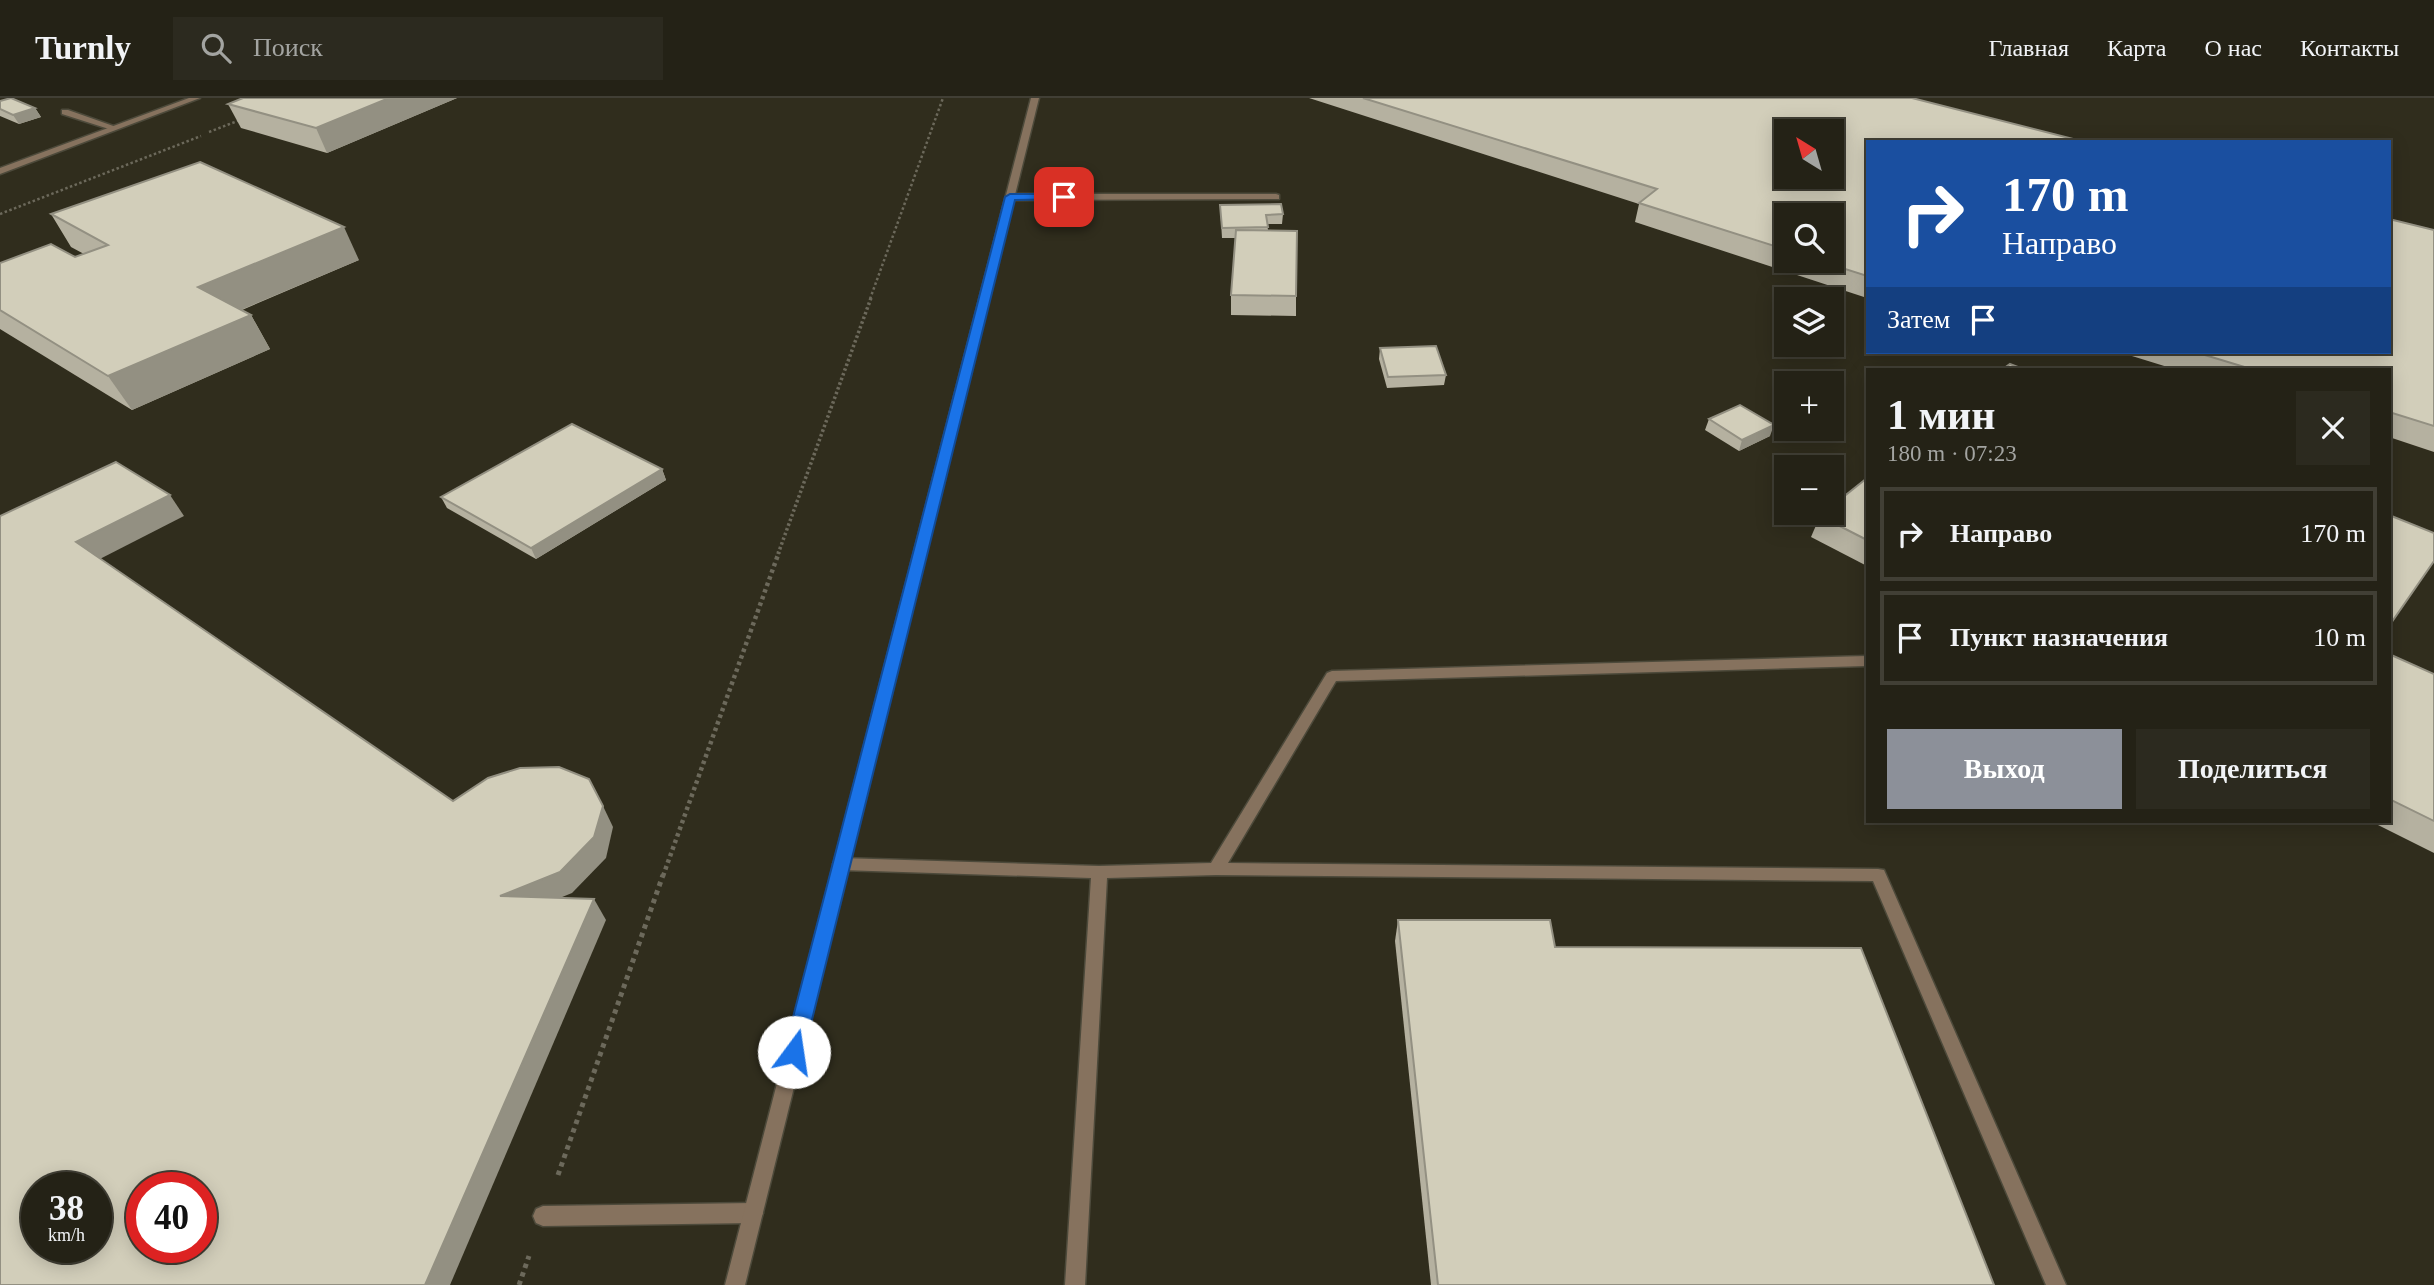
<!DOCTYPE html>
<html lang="ru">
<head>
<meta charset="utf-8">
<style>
	:root { --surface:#242216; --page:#2c2a1f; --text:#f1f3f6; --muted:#a3a4a1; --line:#413f35; --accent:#8c9099 }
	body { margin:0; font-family:Georgia,serif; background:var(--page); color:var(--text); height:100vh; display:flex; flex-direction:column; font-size:26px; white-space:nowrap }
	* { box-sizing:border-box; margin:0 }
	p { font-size:23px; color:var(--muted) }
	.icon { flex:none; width:38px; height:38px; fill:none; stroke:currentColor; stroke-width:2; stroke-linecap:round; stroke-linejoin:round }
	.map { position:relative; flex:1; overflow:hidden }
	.side { position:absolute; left:1866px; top:270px; width:525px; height:455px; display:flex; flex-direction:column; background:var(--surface); border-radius:0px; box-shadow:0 4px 18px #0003,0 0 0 2px var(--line) }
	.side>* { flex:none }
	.top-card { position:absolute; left:1866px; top:42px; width:525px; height:214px; border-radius:0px; box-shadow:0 4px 18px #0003,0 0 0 2px var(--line); background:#1a4fa0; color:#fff; overflow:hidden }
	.needle { width:46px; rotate:323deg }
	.fabs { position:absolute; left:1774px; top:21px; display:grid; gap:14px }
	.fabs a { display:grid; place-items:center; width:70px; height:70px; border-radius:0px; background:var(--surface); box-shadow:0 4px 18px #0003,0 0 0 2px var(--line); font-size:35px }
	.speed { position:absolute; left:21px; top:1074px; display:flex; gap:14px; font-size:35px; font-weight:700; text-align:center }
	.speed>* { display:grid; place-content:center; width:91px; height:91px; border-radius:50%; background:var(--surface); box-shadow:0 4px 18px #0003,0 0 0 2px var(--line); line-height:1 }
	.speed small { font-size:18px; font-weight:400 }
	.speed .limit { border:10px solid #d22; background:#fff; color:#111 }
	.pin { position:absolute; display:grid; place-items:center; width:60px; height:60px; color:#fff; margin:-30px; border-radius:14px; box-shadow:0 4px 10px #0006 }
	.me { position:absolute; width:77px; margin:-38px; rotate:14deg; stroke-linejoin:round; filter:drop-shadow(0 0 5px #0008) }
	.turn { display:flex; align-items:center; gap:24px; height:147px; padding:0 21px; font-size:32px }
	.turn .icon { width:91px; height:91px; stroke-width:2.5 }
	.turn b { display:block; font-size:49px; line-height:60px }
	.then { display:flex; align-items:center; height:66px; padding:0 21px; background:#0003; gap:14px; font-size:26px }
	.round { display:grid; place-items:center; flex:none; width:74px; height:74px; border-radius:0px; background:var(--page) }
	.summary { display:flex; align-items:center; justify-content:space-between; height:119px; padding:0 21px }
	h1 { font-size:42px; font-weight:700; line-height:52px }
	.primary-button { display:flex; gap:14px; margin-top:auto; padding:14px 21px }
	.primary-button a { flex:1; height:80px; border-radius:0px; background:var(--accent); color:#fff; font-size:28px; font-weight:700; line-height:80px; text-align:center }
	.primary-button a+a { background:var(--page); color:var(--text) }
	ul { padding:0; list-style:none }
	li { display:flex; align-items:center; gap:21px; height:94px; margin:0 14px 10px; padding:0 7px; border:4px solid var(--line); border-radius:0px }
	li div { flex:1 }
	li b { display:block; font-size:26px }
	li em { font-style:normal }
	header { display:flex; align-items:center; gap:42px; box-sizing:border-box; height:98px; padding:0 35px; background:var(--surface); border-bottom:2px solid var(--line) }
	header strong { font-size:33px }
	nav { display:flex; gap:38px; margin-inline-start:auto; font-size:24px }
	.search { width:490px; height:63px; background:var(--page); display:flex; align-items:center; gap:18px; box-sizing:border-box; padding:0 24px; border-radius:0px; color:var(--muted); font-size:26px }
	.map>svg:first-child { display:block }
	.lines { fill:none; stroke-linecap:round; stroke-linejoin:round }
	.service-casing { stroke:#4d4a3b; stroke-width:3 }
	.tertiary-casing { stroke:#4d4a3b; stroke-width:3 }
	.path-far3 { stroke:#6c695b; stroke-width:2.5; stroke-dasharray:2.5 2.5; stroke-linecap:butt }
	.path-far2 { stroke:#6c695b; stroke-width:3.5; stroke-dasharray:2.5 2.5; stroke-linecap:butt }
	.path-far1 { stroke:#6c695b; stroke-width:4.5; stroke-dasharray:3.5 3.5; stroke-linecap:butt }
	.path { stroke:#6c695b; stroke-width:5; stroke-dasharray:4.5 4.5; stroke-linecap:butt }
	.service { fill:#86725e; fill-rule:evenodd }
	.tertiary { fill:#86725e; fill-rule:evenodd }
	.wall { fill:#b5b1a0; fill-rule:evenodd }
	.shaded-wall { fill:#939082 }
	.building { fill:#d2ceba; stroke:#939082; stroke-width:2; fill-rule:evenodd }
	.route { fill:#1a73e8; stroke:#114b97; stroke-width:2 }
</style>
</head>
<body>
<header>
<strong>Turnly</strong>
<div class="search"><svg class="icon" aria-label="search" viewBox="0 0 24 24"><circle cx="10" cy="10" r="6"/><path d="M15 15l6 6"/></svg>Поиск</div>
<nav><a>Главная</a><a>Карта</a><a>О нас</a><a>Контакты</a></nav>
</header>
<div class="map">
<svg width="2434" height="1187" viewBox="0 0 2434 1187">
	<rect width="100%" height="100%" fill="#302d1d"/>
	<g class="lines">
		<defs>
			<g id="service">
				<polygon points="62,12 68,12 119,30 112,32 62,16"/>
				<polygon points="1276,96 1279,97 1279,101 1010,102 1006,99 1010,96"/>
				<polygon points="1866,558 1866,568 1336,583 1228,765 1878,771 1884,772 2066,1187 2046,1187 1873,783 1216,777 1107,780 1085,1187 1065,1187 1091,780 841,772 835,770 833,766 835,762 841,760 1099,768 1211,765 1327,575 1332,573"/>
				<polygon points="753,1105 760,1108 763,1115 760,1122 753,1125 543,1128 536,1125 533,1118 536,1111 543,1108"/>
			</g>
			<g id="tertiary">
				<polygon points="189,0 200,0 0,76 0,70"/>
				<polygon points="1031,0 1039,0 745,1187 725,1187"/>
			</g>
		</defs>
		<use href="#service" class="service-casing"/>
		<use href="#tertiary" class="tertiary-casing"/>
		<g class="path-far3">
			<polyline points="209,34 240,22"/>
			<polyline points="0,116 201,38"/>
			<polyline points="870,201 943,0"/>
		</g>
		<polyline class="path-far2" points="778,456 871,200"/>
		<polyline class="path-far1" points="663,778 779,454"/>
		<g class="path">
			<polyline points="558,1077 663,777"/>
			<polyline points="519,1187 529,1158"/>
		</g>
		<use href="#service" class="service"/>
		<use href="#tertiary" class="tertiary"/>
	</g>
	<g class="wall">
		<polygon points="243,0 457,0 327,55 241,30 228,6"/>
		<path d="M1309 0H1912L1867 44V200L1635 124 1639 106ZM1787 117 1832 163H1787Z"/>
		<polygon points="0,3 35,10 41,19 19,26 0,18"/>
		<polygon points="1220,107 1283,116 1282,126 1267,126 1268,132 1296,198 1296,218 1231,217 1231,197 1236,140 1222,140"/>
		<polygon points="51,116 359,162 242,212 251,217 270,251 132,312 0,231 0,165 75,159 84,156 71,149"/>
		<polygon points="2434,132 2434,354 2389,339 2389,271 2174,271 2119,254 2389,254"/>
		<polygon points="1380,250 1446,277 1444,287 1387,290 1379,261"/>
		<polygon points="1709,321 1770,338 1739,353 1705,332"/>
		<polygon points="662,371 666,382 536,461 447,410 441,399"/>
		<polygon points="1867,380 1867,468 1811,439 1820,418"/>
		<polygon points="2389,556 2434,576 2434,755 2370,723 2389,723"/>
		<polygon points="1398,822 1555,849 1994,1187 1431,1187 1395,843"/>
	</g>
	<g class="shaded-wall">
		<polygon points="389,0 457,0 327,55 316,30"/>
		<polygon points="35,10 41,19 19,26 13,17"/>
		<polygon points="344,129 359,162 217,222 198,189"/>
		<polygon points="251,217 270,251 132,312 108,278"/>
		<polygon points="1774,327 1770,338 1739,353 1742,342"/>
		<polygon points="662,371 666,382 536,461 531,450"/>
		<polygon points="170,397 184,418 92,465 76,444"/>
		<polygon points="603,708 613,729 606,760 572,795 513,819 500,798"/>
		<polygon points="594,801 606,822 450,1187 425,1187"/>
	</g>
	<g class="building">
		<polygon points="11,0 35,10 13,17 0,11 0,3"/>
		<polygon points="243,0 389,0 316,30 228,6"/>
		<path d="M1363 0H1912L2085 44H1867V178L1820 163H1832V117H1787V152L1639 105 1657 91ZM1787 33H1832V79H1787Z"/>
		<polygon points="200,64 344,129 198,189 251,217 108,278 0,212 0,165 51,146 75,159 108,147 51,116"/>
		<polygon points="1281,106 1283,116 1266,117 1268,129 1222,130 1220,107"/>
		<polygon points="2389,121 2434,132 2434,328 2389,314 2389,271 2251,271 2195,254 2389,254"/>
		<polygon points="1236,132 1297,133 1296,198 1231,197"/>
		<polygon points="1436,248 1446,277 1388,279 1380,250"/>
		<polygon points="2010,266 2023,271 2003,271"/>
		<polygon points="1740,307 1774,327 1742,342 1709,321"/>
		<polygon points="572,326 662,371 531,450 441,399"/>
		<path d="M116 364 170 397 76 444 453 703 488 680 520 670 559 669 589 681 603 708 594 739 560 774 500 798 594 801 425 1187H0V418ZM37 1090H96V1150H37ZM142 1090H201V1150H142Z"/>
		<polygon points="1867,380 1867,442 1820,418 1824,415 1832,415 1832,408"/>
		<polygon points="2389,417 2434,435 2434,463 2389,528"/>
		<polygon points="2389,556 2434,576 2434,723 2389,701"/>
		<polygon points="1398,822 1550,822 1555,849 1861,850 1994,1187 1438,1187"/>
	</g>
	<polygon class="route" points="1064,96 1069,99 1067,101 1015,102 804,954 801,961 794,963 786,961 784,954 1005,99 1010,96"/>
</svg>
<div class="fabs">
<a><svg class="needle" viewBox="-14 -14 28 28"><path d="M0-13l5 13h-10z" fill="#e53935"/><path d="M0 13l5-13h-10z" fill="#a3a4a1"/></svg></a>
<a><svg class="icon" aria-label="search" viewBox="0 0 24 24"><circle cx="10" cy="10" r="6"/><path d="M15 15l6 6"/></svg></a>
<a><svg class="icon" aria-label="layers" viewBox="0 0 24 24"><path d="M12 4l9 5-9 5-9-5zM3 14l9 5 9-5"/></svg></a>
<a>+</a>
<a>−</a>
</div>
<div class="speed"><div>38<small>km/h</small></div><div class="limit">40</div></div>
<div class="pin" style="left:1064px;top:99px;background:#d93025"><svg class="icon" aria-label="arrive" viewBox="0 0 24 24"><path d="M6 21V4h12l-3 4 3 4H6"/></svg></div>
<svg class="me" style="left:794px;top:954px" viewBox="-20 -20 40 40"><circle r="19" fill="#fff"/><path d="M0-13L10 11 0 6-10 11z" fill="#1a73e8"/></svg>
<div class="top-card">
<div class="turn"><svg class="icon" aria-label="right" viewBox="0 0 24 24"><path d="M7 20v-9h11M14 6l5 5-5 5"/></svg><div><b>170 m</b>Направо</div></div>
<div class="then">Затем<svg class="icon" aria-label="arrive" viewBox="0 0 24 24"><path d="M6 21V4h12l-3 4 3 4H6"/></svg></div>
</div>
<section class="side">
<div class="summary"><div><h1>1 мин</h1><p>180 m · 07:23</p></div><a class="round"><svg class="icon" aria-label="close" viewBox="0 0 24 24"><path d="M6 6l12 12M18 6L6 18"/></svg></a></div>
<ul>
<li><svg class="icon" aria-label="right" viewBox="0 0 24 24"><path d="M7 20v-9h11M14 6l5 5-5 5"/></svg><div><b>Направо</b></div><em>170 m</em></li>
<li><svg class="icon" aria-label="arrive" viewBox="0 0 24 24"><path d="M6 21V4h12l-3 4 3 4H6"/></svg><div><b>Пункт назначения</b></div><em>10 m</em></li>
</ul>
<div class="primary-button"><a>Выход</a><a>Поделиться</a></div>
</section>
</div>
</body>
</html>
